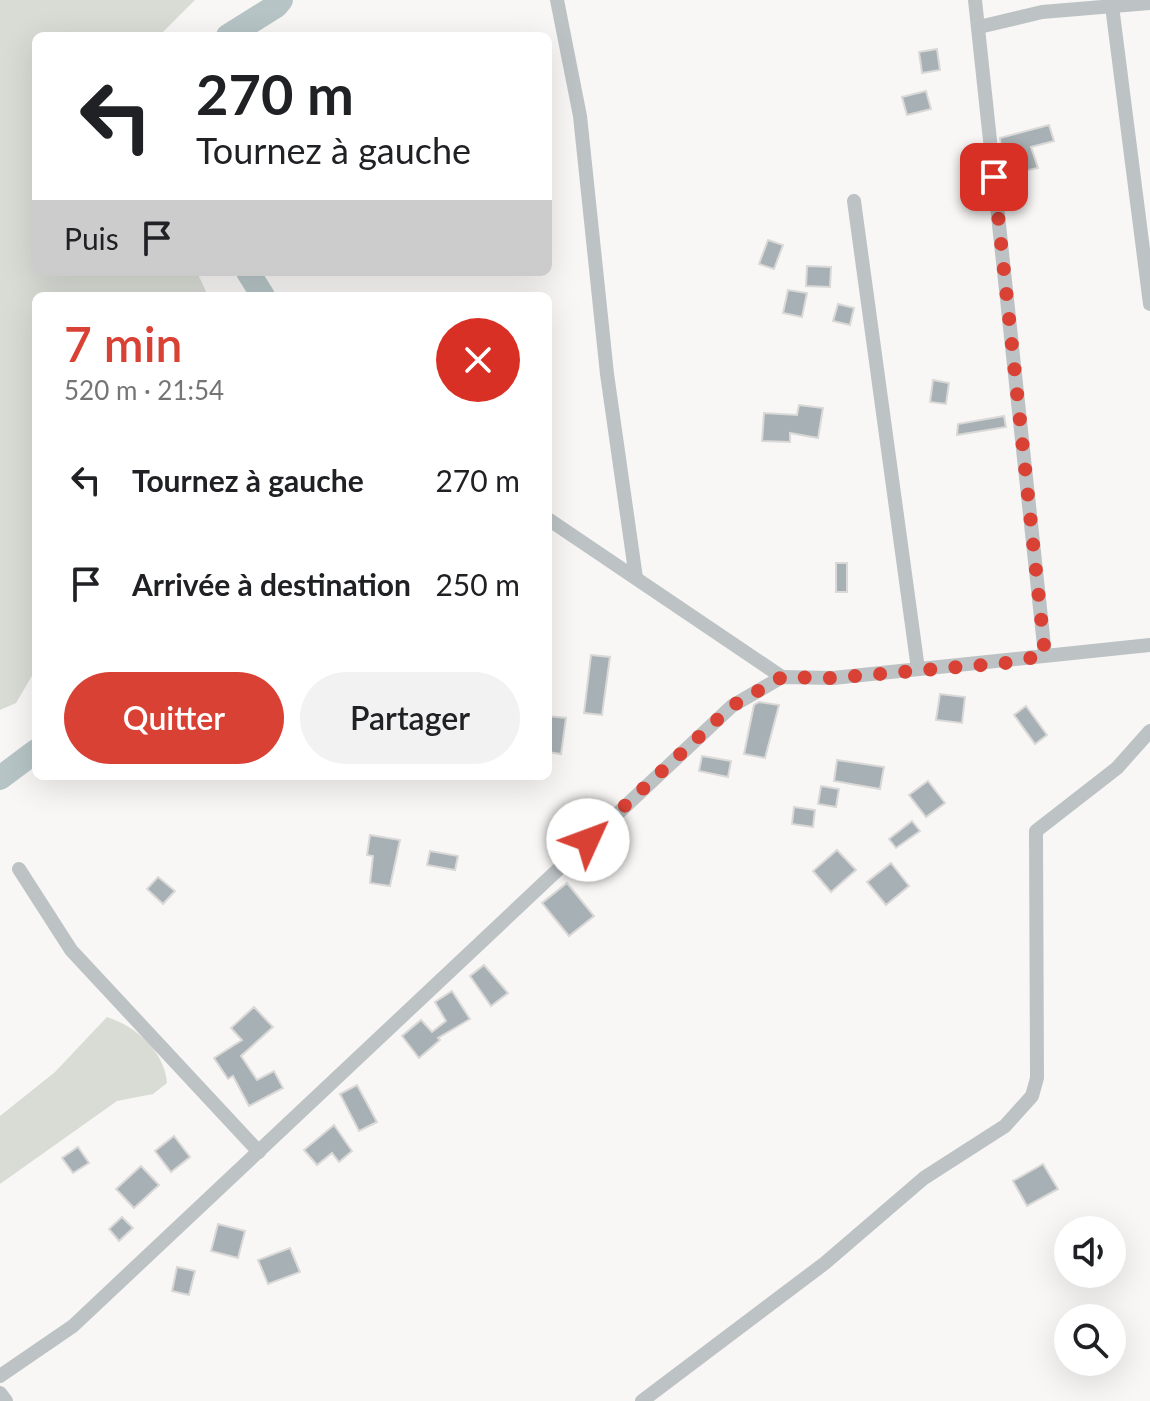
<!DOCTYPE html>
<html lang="fr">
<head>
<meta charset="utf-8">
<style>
	:root { --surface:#fff; --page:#f2f2f2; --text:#202124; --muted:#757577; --accent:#d94135 }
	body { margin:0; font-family:Lato,sans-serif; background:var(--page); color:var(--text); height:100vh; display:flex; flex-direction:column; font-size:30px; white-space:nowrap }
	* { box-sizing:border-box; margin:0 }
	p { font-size:26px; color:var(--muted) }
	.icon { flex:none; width:44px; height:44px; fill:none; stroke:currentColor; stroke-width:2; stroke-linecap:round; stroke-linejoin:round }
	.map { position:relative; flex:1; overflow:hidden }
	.drawer { position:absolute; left:32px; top:292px; width:520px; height:488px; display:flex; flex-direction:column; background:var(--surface); border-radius:12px; box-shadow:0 8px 32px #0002 }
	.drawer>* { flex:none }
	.hud { position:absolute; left:32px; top:32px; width:520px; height:244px; border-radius:12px; box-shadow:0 8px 32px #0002; background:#fff; color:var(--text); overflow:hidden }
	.fabs { position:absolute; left:1054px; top:1216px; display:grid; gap:16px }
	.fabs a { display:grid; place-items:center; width:72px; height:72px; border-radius:50%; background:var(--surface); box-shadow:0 8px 32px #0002; font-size:40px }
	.pin { position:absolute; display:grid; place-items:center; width:68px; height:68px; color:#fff; margin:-34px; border-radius:16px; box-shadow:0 4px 12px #0006 }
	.me { position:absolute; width:88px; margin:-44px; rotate:47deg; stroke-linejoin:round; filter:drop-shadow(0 0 6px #0008) }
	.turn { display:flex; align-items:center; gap:28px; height:168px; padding:0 32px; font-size:36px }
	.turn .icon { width:104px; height:104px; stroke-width:2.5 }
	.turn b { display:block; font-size:56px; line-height:68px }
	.then { display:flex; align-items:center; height:76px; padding:0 32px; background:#0003; gap:16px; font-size:30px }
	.round { display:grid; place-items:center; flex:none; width:84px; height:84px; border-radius:42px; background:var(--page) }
	.head { display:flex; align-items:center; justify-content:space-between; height:136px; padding:0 32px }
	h1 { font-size:48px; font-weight:600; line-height:60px; color:var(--accent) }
	.action { display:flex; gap:16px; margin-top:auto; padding:16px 32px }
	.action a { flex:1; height:92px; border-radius:48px; background:var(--accent); color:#fff; font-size:32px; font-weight:600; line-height:92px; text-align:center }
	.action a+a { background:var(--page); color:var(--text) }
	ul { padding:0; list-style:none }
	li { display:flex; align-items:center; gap:24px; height:104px; padding:0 32px }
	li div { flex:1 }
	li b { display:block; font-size:30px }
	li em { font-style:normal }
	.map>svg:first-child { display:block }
	.green { fill:#d9dcd5 }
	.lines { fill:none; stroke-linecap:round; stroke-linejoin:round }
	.river { stroke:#b6c4c6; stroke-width:24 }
	.building { fill:#a7b0b4; stroke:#dad9d8; stroke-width:2 }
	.minor { stroke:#bdc3c5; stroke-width:14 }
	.route { stroke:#d94135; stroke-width:14; stroke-dasharray:0 25.2 }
</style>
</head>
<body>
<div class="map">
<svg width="1150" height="1401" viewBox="0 0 1150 1401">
	<rect width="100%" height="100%" fill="#f8f7f5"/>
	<g class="green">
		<polygon points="0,0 195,0 159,36 36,36 36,272 197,272 208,296 36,296 36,669 16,703 0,710"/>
		<path d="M107 1017C136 1026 165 1052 167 1083L153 1094 117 1101 0 1184V1116L55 1072Z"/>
	</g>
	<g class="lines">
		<g class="river">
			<polyline points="228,36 276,6 281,0"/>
			<polyline points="248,272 263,296"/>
			<polyline points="0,778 36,751"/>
		</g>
	</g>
	<g class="building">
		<polygon points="937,49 940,70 922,73 919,52"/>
		<polygon points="926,91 931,109 907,115 902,97"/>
		<polygon points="1049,125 1054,141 1031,147 1038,168 1004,175 1000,138"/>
		<polygon points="768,240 783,245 774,269 759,264"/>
		<polygon points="807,266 831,267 830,287 806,286"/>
		<polygon points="788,290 807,293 802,317 783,313"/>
		<polygon points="838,304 854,308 850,325 833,321"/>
		<polygon points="933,380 949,383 946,404 930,402"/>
		<polygon points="799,405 823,408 818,438 790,433 790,442 762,441 764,413 797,415"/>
		<polygon points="1004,416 1006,427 957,435 958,424"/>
		<rect x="836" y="563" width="11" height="29"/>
		<polygon points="591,655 610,657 602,715 584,713"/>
		<polygon points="940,694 965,697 962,723 936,720"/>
		<polygon points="759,702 779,705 765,758 744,754 754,705"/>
		<polygon points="1026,706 1047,735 1035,744 1014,715"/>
		<polygon points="548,716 566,718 561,754 548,752"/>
		<polygon points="702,756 731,761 728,777 699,771"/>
		<polygon points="837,760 884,767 880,789 834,781"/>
		<polygon points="928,781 945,803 926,817 909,795"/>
		<polygon points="821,786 839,789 836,807 818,804"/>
		<polygon points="794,807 815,810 813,827 792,824"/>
		<polygon points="912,821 920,831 896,848 889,839"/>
		<polygon points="370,835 400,840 390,886 370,883 373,856 367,855"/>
		<polygon points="837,850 856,870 831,892 813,871"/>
		<polygon points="430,851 458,856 455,870 427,865"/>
		<polygon points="891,863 909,886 886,905 867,882"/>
		<polygon points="158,877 175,891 163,904 147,889"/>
		<polygon points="567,883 594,916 569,936 542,903"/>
		<polygon points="484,965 508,993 491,1006 470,976"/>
		<polygon points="452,991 470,1019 438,1038 440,1040 419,1058 402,1036 421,1020 432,1032 446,1021 435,1002"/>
		<polygon points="254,1007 273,1027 241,1056 257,1080 274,1071 283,1088 249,1106 233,1076 228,1079 214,1058 242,1040 231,1028"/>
		<polygon points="357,1085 377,1122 359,1131 340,1094"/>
		<polygon points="334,1125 352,1151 339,1162 332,1153 317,1165 304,1150"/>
		<polygon points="174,1136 190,1157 171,1172 155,1151"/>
		<polygon points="78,1147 89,1163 73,1173 62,1158"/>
		<polygon points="1043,1164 1058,1189 1027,1206 1013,1181"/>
		<polygon points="141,1166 159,1185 134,1208 116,1189"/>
		<polygon points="122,1217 133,1228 119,1241 109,1229"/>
		<polygon points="218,1224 245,1231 238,1258 211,1251"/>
		<polygon points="290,1248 300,1272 268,1284 258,1260"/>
		<polygon points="177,1267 195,1271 189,1295 172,1291"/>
	</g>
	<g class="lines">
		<g class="minor">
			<polyline points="557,0 580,116 607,374 636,578"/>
			<polyline points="975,0 1045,655"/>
			<polyline points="1112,6 1150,304"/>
			<polyline points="979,27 1042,12 1150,3"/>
			<polyline points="854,201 918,669"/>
			<polyline points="548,519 782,677"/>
			<polyline points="19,869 71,950 259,1152"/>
			<polyline points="0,1376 73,1326 716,721 732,706 782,677 833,678 1150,645"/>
			<polyline points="0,1393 6,1401"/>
			<polyline points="642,1401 825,1263 924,1178 1005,1126 1032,1096 1037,1078 1036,831 1117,768 1150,731"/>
		</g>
	</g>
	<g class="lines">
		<polyline class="route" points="588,840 732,706 782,677 833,678 1005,663 1045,655 994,177"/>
	</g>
</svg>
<div class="fabs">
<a><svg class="icon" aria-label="sound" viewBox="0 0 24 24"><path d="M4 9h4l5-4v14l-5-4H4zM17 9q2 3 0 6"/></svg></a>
<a><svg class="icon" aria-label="search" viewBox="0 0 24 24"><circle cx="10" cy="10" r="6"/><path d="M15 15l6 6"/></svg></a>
</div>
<div class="pin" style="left:994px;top:177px;background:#d93025"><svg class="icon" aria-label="arrive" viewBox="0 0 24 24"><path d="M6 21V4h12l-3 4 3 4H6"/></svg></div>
<svg class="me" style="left:588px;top:840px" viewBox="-20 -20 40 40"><circle r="19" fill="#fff"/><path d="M0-13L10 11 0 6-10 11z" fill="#d94135"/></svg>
<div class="hud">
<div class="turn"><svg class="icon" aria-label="left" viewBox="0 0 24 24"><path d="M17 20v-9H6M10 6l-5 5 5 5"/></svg><div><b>270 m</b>Tournez à gauche</div></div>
<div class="then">Puis<svg class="icon" aria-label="arrive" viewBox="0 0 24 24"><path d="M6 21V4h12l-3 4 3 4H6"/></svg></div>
</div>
<section class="drawer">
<div class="head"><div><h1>7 min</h1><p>520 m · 21:54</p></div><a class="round" style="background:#d93025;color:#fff"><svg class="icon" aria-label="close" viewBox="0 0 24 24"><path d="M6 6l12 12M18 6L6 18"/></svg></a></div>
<ul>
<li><svg class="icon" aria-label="left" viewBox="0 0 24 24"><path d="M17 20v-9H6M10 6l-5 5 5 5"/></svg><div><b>Tournez à gauche</b></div><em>270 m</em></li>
<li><svg class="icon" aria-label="arrive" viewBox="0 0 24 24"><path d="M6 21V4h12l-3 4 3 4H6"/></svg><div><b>Arrivée à destination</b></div><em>250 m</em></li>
</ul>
<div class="action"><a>Quitter</a><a>Partager</a></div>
</section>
</div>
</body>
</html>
